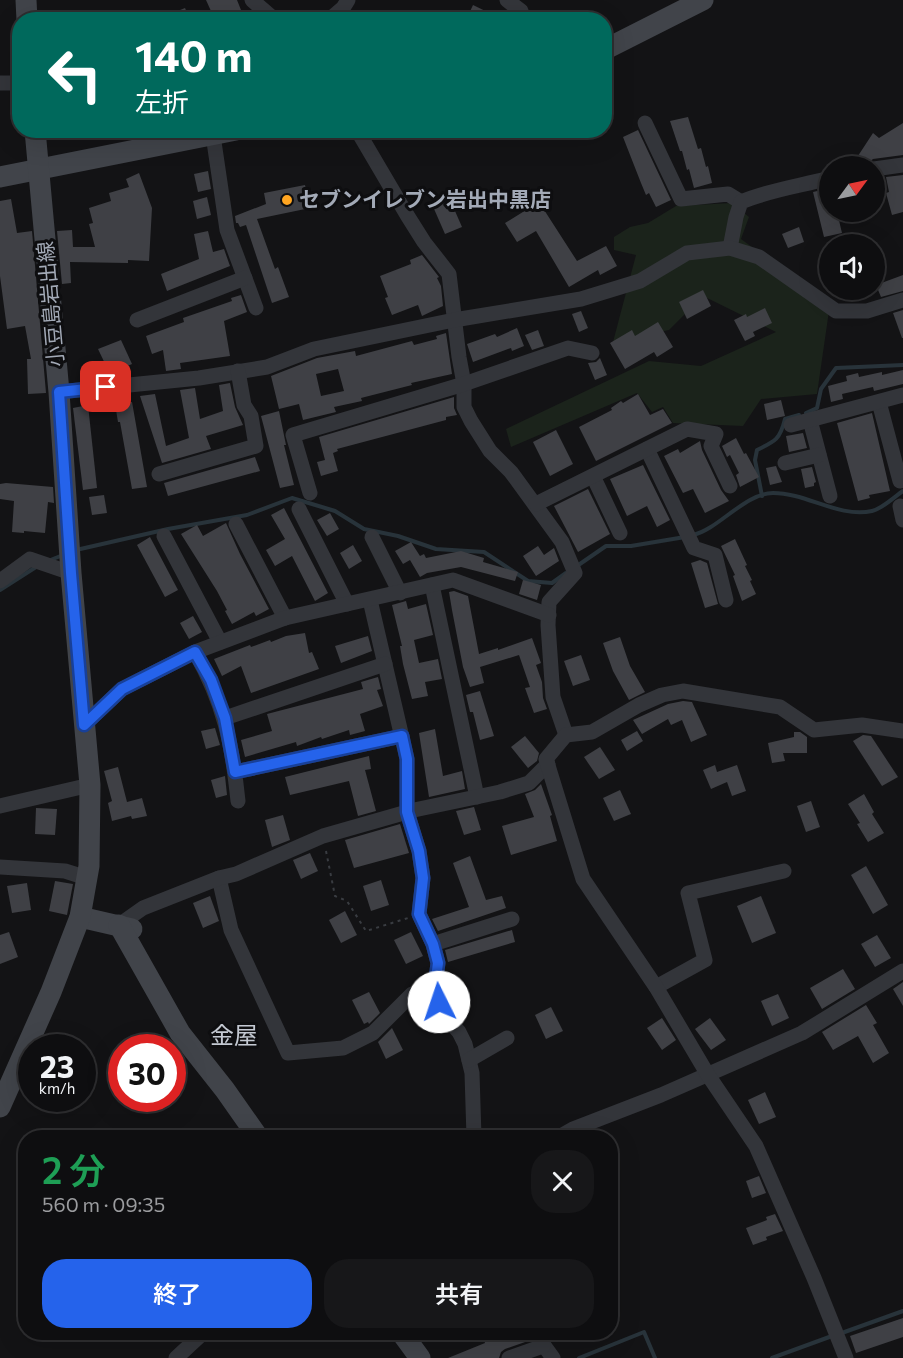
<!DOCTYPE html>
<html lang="ja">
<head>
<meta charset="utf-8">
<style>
	:root { --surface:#0e0e10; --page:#171719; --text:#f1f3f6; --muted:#9b9c9f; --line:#2e2e30; --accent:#2563eb }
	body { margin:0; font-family:Commissioner,"Noto Sans JP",sans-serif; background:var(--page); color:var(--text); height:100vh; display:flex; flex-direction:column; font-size:22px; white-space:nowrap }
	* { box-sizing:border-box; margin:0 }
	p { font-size:20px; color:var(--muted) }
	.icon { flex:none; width:33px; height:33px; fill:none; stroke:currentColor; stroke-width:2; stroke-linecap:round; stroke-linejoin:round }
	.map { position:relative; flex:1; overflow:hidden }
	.side { position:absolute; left:18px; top:1130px; width:600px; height:210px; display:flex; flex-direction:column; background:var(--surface); border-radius:24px; box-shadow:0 6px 24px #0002,0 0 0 2px var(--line) }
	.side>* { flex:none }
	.guide { position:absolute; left:12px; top:12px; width:600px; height:126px; border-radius:24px; box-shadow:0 6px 24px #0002,0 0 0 2px var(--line); background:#00695c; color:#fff; overflow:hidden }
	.needle { width:39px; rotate:57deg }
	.controls { position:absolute; left:819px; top:156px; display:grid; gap:12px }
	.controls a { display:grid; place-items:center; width:66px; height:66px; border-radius:50%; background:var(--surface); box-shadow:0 6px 24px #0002,0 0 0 2px var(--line); font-size:30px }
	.speed { position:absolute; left:18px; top:1034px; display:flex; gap:12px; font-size:30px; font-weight:700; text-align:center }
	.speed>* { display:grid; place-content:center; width:78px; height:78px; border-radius:50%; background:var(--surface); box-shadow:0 6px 24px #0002,0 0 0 2px var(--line); line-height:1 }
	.speed small { font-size:15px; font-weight:400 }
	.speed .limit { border:9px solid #d22; background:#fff; color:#111 }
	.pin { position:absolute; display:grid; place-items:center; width:51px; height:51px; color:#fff; margin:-26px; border-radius:12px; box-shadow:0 3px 9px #0006 }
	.me { position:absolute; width:66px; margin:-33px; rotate:356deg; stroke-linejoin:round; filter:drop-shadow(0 0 4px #0008) }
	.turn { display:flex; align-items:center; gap:21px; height:126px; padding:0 24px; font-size:27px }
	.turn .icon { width:78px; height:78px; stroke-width:2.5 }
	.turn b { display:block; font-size:42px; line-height:51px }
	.round { display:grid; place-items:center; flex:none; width:63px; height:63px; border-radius:24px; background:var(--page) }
	.overview { display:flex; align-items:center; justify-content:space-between; height:102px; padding:0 24px }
	h1 { font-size:36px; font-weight:600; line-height:45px; color:#1e9e55 }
	.action { display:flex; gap:12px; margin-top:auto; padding:12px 24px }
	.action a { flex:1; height:69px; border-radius:24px; background:var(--accent); color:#fff; font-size:24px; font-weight:600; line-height:69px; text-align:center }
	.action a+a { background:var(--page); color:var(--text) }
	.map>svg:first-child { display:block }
	.green { fill:#1b231b }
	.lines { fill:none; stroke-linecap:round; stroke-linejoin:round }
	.stream { stroke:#28333a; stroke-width:4 }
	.building { fill:#3f4045; fill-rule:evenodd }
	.path { stroke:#393c41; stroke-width:2; stroke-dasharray:3 4.5; stroke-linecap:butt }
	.street { stroke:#33353a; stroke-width:15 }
	.secondary { stroke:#41444a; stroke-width:21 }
	.route-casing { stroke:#184099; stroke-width:15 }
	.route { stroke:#2563eb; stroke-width:10 }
	.poi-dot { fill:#ffa521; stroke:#0e0e10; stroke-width:2 }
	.labels { text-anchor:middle; stroke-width:6; stroke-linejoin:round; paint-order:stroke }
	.poi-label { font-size:21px; font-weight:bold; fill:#a3aab7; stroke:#0e0e10; text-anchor:start }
	.street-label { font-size:21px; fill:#a3aab7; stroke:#0e0e10 }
	.quarter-label { font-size:24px; fill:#c4c9d2; stroke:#0e0e10 }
</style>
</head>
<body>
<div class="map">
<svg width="903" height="1358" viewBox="0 0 903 1358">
	<rect width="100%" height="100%" fill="#131315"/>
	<polygon class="green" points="732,203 749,217 741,239 830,304 817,394 761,399 743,426 673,423 663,407 652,412 637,393 511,447 506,429 649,361 701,366 776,332 703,296 669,330 613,342 636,255 614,250 614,237 630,227 648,223 676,206"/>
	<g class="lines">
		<g class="stream">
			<polyline points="806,413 817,408 821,389 836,368 903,365"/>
			<path d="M762 496 755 460 757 450C776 441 780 439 785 419L799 415"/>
			<path d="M693 535C719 529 745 493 773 493 807 493 838 518 872 511 882 509 894 497 903 491"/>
			<polyline points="76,550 168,529 247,515 292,498 335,511 364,529 398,536 436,549 484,552 528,581 552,583 566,573"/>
			<polyline points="48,561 63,555"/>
			<polyline points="577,566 606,546 631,546 685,537"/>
			<polyline points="0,590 36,567"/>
			<polyline points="839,1334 903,1311"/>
			<polyline points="579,1358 644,1332 655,1358"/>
			<polyline points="772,1358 832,1336"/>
		</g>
	</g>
	<g class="building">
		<polygon points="206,0 237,0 243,15 233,20 215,20"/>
		<polygon points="473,5 504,20 466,20"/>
		<polygon points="185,8 190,20 158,20 158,19"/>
		<polygon points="688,117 698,149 701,148 706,167 708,166 712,183 694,188 689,169 687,170 682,151 680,151 670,121"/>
		<polygon points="903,123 903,155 873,159 865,165 856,159 873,133 879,138"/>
		<polygon points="638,130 671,200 656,207 649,193 646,195 641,183 623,137"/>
		<polygon points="208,171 211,189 198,192 194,174"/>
		<polygon points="139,173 152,208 149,261 128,260 128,263 70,262 71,283 62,284 57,231 72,230 73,247 95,247 89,224 93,223 89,208 111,201 109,193 129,187 126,179"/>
		<polygon points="903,175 903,212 892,215 886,193 889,192 886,177"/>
		<polygon points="305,185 310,208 257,219 275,269 278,267 289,297 272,303 246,225 240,227 238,223 236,223 235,216 266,204 264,193"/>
		<polygon points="830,188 830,212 837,212 842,233 824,237 813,192"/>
		<polygon points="448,195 462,227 445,234 431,202"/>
		<polygon points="207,197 211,215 197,219 193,201"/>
		<polygon points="11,199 17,233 32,231 46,393 28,394 27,359 31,359 25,326 7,329 0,276 0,201"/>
		<polygon points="539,202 577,261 606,246 617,266 600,275 598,270 569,287 536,231 517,242 505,223"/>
		<polygon points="799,227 804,242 788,248 782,234"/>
		<polygon points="208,231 213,252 224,249 230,266 167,291 161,274 199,259 194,234"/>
		<polygon points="422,255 439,277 437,278 441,286 443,306 422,316 418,305 392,315 385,298 388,297 380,276 411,264 410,260"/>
		<polygon points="903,275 903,291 881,297 876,285"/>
		<polygon points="703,290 711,306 687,319 679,302"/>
		<polygon points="241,295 247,312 224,321 230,356 180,363 181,369 166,371 163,350 152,354 146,336 184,322 183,318 232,301 231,298"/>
		<polygon points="765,308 772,323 753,332 755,336 745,341 734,320 746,314 747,317"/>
		<polygon points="903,310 903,338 902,338 893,313"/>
		<polygon points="581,311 588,328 579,332 572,314"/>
		<polygon points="658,322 673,347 657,357 654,352 625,369 610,343 632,330 635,336"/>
		<polygon points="517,328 524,346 512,351 511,348 473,362 467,344 495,334 497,337"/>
		<polygon points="538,330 544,346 532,350 525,335"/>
		<path d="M446 333 452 374 411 383 412 385 361 398 362 401 334 407 336 412 303 420 299 404 279 409 271 376 317 358 355 351 356 356 412 341 414 345 437 339 436 336ZM338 369 344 391 321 396 316 374Z"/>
		<polygon points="121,340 132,364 110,374 98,349"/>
		<polygon points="600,358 607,375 595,380 588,363 596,362"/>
		<polygon points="903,370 903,384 874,391 873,387 842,394 843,399 831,402 828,386 847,381 846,376 858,373 859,377 882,372 882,375"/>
		<polygon points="230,383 235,407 243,425 206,436 211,449 162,463 140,396 155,394 166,446 189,438 180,390 195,388 200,419 223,411 219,385"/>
		<polygon points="638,394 650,415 663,409 672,423 596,461 579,427 612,410 611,408 621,401 623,403"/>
		<polygon points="454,397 454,408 457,415 446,417 446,420 337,449 338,451 333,453 338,471 321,476 317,462 325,460 319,437"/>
		<polygon points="781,400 785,416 767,420 764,404"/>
		<polygon points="132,402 147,487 132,489 120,422 118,422 115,404"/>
		<polygon points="88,405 97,488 83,490 73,408"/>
		<polygon points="279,411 286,445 284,445 294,485 280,488 261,416"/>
		<polygon points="872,413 890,491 869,495 870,498 858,501 837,423"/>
		<polygon points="556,430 573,464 550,476 533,442"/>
		<polygon points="803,433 807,448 789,452 786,436"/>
		<polygon points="736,438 744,454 746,453 759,477 740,487 736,475 739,473 730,455 727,457 722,446"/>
		<polygon points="700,441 702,450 721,490 729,501 705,513 693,489 683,493 664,456 678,449 680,453"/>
		<polygon points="255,457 260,471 168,496 164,483"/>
		<polygon points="643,465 670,520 657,527 647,506 627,516 610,479"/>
		<polygon points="776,466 782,482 770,485 766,468"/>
		<polygon points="812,467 816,482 814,483 814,486 805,488 801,469"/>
		<polygon points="6,483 53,487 54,503 48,502 45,533 24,531 24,533 12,532 14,501 0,499 0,484"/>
		<polygon points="588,489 610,534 578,552 554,506"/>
		<polygon points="104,495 107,513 92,515 89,497"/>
		<polygon points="284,508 328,593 315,601 292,556 275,566 266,550 285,539 271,515"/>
		<polygon points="330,513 339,529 327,536 317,520"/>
		<polygon points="226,523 240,554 269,609 256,616 254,612 232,624 225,611 227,610 217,591 181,534 197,525 203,536"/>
		<polygon points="150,537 178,590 165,597 137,545"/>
		<polygon points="735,539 747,565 745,566 752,580 750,581 756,594 742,601 733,576 735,575 721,546"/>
		<polygon points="411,542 420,556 424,554 426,558 461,551 484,558 483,562 518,572 515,581 461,567 427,573 420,577 410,560 403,564 395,551"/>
		<polygon points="353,545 362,561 349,569 340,553"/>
		<polygon points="538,546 544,555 554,548 559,561 536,576 523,556"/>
		<polygon points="700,560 707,563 718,604 705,608 691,563"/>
		<polygon points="523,580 541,585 537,600 519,594"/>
		<polygon points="454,591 468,596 479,654 498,648 498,650 532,638 541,663 536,665 542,682 543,698 547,709 534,713 525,688 530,687 519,655 480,667 484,683 470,687 463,667 452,610 449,592"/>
		<polygon points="406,601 408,609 426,604 433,635 414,640 419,663 438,659 442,679 425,682 428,696 412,699 403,664 400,646 402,646 392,605"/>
		<polygon points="193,616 202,632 189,639 180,623"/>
		<polygon points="305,633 309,653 312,652 319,669 251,693 241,666 222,676 214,659 250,645 251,647 270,640 271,642 286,636"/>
		<polygon points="368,636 372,651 341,663 335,646"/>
		<polygon points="620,637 630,666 645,692 629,700 613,671 603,643"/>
		<polygon points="581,655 590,680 573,686 564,661"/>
		<polygon points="378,677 381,689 377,690 383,706 360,714 365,731 350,735 349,730 322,739 321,737 297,746 296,742 245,757 241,740 272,731 267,714 363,689 361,682"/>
		<polygon points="480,691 494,736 480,740 473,712 470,712 466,695"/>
		<polygon points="683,701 692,702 707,735 691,742 682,720 671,725 668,719 642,734 633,720 668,704"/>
		<polygon points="215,728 220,745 206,749 201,731"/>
		<polygon points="435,729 443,776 462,771 465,789 429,797 419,733"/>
		<polygon points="637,731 643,741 627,751 621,740"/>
		<polygon points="794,732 800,732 807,737 807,753 783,753 785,761 772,763 768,743 794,737"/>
		<polygon points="863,735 871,736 898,777 882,786 853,741"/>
		<polygon points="525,736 539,753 537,761 528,768 511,747"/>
		<polygon points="600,747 615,770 599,779 584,757"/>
		<polygon points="369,756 371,769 365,770 376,811 358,816 349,781 290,795 285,777"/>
		<polygon points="715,765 717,772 737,765 746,791 732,796 727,782 711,789 703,770"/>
		<polygon points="118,767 127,802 142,798 147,816 132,819 131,816 112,821 108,803 112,801 104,771"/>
		<polygon points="225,776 227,795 216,798 211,780"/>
		<polygon points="541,784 552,815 550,816 557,841 511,855 502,826 534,817 525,794 535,790"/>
		<polygon points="620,790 631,814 614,821 603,798"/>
		<polygon points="864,794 874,812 872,814 884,833 868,842 857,824 860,823 848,804"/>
		<polygon points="811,801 820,827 806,832 797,806"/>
		<polygon points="474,807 481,830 464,835 456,811"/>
		<polygon points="36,808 57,809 55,835 35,834"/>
		<polygon points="283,815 290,840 272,847 265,820"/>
		<polygon points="400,824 409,853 354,868 345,840"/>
		<polygon points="310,853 318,871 301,879 293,860"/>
		<polygon points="470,856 486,900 502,896 506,908 438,931 432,919 469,907 453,863"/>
		<polygon points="866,866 888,905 873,914 851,875"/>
		<polygon points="381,880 389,905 371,911 363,886"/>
		<polygon points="55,881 73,884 67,915 49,911"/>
		<polygon points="27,883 31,910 12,913 7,886"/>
		<polygon points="210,896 219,921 203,928 193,903"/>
		<polygon points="761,896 776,933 752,943 737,906"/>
		<polygon points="345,911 357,935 341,943 329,920"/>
		<polygon points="512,930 515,942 448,962 445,950"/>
		<polygon points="9,932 18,957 0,964 0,935"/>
		<polygon points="411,932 423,956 406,964 394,940"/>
		<polygon points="877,935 891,958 875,967 861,944"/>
		<polygon points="843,969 855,989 822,1009 810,988"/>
		<polygon points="903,982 903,1006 893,989"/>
		<polygon points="369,992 380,1013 369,1024 368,1022 364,1024 352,1000"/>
		<polygon points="778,994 789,1018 772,1026 761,1001"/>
		<polygon points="866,1005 877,1023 873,1025 889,1053 873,1063 858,1036 833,1050 822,1032"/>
		<polygon points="551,1007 563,1031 546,1039 535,1015"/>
		<polygon points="662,1018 676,1040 662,1050 647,1028"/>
		<polygon points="710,1018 726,1040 711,1050 695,1029"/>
		<polygon points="392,1028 403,1050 386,1059 378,1042"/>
		<polygon points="765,1092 776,1117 759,1124 748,1100"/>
		<polygon points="759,1176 766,1193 752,1198 746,1181"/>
		<polygon points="775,1214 783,1231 766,1237 767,1240 753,1245 746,1228 767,1220 766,1217"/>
		<polygon points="903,1318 903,1337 856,1353 850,1336"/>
		<polygon points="481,1332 524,1332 528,1341 505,1349 501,1352 499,1358 448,1358 485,1343"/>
	</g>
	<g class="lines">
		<polyline class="path" points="326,851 335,896 347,901 366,931 408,918"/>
		<g class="street">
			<polyline points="252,0 275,20"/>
			<polyline points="507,0 521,11 524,20"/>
			<polyline points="329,20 343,8 348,0"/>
			<polyline points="0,83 20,83"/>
			<polyline points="645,123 681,199 728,194 741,202"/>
			<polyline points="357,130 407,215 424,242 449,274 459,357 464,384 464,407 471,421 490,451 511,472 562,542 575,573 549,602 548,625 553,697 566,735"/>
			<polyline points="213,135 227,230 256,308"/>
			<polyline points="874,169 903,165"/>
			<path d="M730 248 736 217 741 202C769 190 800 186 830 178"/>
			<polyline points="137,320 245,278"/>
			<polyline points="59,392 199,378 267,367 314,349 454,320 581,299 640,281 687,253 730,248 759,257 836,311 867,311 903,300"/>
			<polyline points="879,402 900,481"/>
			<polyline points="810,420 830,496"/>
			<polyline points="791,425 903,395"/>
			<polyline points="647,449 694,548 715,555 726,600"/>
			<polyline points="785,463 819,455"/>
			<polyline points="159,474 256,446 251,416 244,405 238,371"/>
			<polyline points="593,476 620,533"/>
			<polyline points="310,493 293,435 464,384 568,348 592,353"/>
			<polyline points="536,504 687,429 716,434 711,446 730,486"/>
			<polyline points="900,506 903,520"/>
			<polyline points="299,509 347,604"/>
			<polyline points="236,524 285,618"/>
			<polyline points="164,536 220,642"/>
			<polyline points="372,537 400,593"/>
			<polyline points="0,581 30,559 71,573"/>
			<polyline points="432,585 477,797"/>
			<polyline points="370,600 407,759 407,812 419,851 423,878 419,914 433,944 438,963 435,986 439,1002 447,1018 459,1032 465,1044 472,1073 474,1137"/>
			<path d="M195 652C224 703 232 743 238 801"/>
			<polyline points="225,718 385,664"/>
			<polyline points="84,725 122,689 195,652 285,618 453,580 549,615"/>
			<polyline points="235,772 402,736"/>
			<polyline points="0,806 90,785"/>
			<polyline points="0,867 65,871 87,878"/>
			<polyline points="219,878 231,930 288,1053 343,1048 373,1033 412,994 435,986"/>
			<polyline points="119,925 143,908 219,878 236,874 323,836 414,810 500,792 529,783 548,764"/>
			<polyline points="433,944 512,919"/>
			<polyline points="656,987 705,960 688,893 784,871"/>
			<polyline points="469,1060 507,1038"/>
			<polyline points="559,1137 573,1129 661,1095 802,1033 903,971"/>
			<polyline points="534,1332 553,1358"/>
			<polyline points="176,1358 204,1332"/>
			<polyline points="509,1358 543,1346"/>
			<polyline points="846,1358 814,1278 756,1146 708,1075 656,987 583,879 546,759 566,735 592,732 639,705 662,695 683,691 780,707 814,730 862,725 903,731"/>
		</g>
		<g class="secondary">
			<polyline points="26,0 27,20"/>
			<polyline points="604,50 703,0"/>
			<polyline points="0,177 236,130"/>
			<polyline points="80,917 132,929"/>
			<polyline points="119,925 180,1033 225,1090 258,1137"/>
			<polyline points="0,1107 51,992 80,917 89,866 90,785 71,573 59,392 35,130"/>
			<polyline points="401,1332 420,1358"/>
		</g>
	</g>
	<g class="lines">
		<defs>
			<polyline id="route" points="106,387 59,392 71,573 84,725 122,689 195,652 211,680 225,718 235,772 402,736 407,759 407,812 419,851 423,878 419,914 433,944 438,963 435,986 439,1002"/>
		</defs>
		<use href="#route" class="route-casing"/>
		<use href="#route" class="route"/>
	</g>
	<circle class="poi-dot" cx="287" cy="200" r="6"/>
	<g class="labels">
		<g class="poi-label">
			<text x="299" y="207">セブンイレブン岩出中黒店</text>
		</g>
		<g class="street-label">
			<text transform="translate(51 304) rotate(-95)" y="7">小豆島岩出線</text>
		</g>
		<g class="quarter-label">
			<text x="234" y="1044">金屋</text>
		</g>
	</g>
</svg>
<div class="controls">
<a><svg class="needle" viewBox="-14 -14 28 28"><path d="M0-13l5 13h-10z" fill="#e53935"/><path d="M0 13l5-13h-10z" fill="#9b9c9f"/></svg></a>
<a><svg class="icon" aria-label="sound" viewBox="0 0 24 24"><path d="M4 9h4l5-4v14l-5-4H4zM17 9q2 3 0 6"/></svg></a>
</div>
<div class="speed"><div>23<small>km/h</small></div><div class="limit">30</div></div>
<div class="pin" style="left:106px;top:387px;background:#d93025"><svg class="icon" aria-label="arrive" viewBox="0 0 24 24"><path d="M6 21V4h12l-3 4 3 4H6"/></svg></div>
<svg class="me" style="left:439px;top:1002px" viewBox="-20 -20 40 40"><circle r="19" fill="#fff"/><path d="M0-13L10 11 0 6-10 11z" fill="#2563eb"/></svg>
<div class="guide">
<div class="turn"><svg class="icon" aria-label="left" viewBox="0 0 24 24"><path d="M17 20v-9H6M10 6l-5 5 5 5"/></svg><div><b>140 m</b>左折</div></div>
</div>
<section class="side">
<div class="overview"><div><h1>2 分</h1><p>560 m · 09:35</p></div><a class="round"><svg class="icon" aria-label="close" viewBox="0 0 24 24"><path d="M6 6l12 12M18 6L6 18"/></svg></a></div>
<div class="action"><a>終了</a><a>共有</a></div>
</section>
</div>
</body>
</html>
